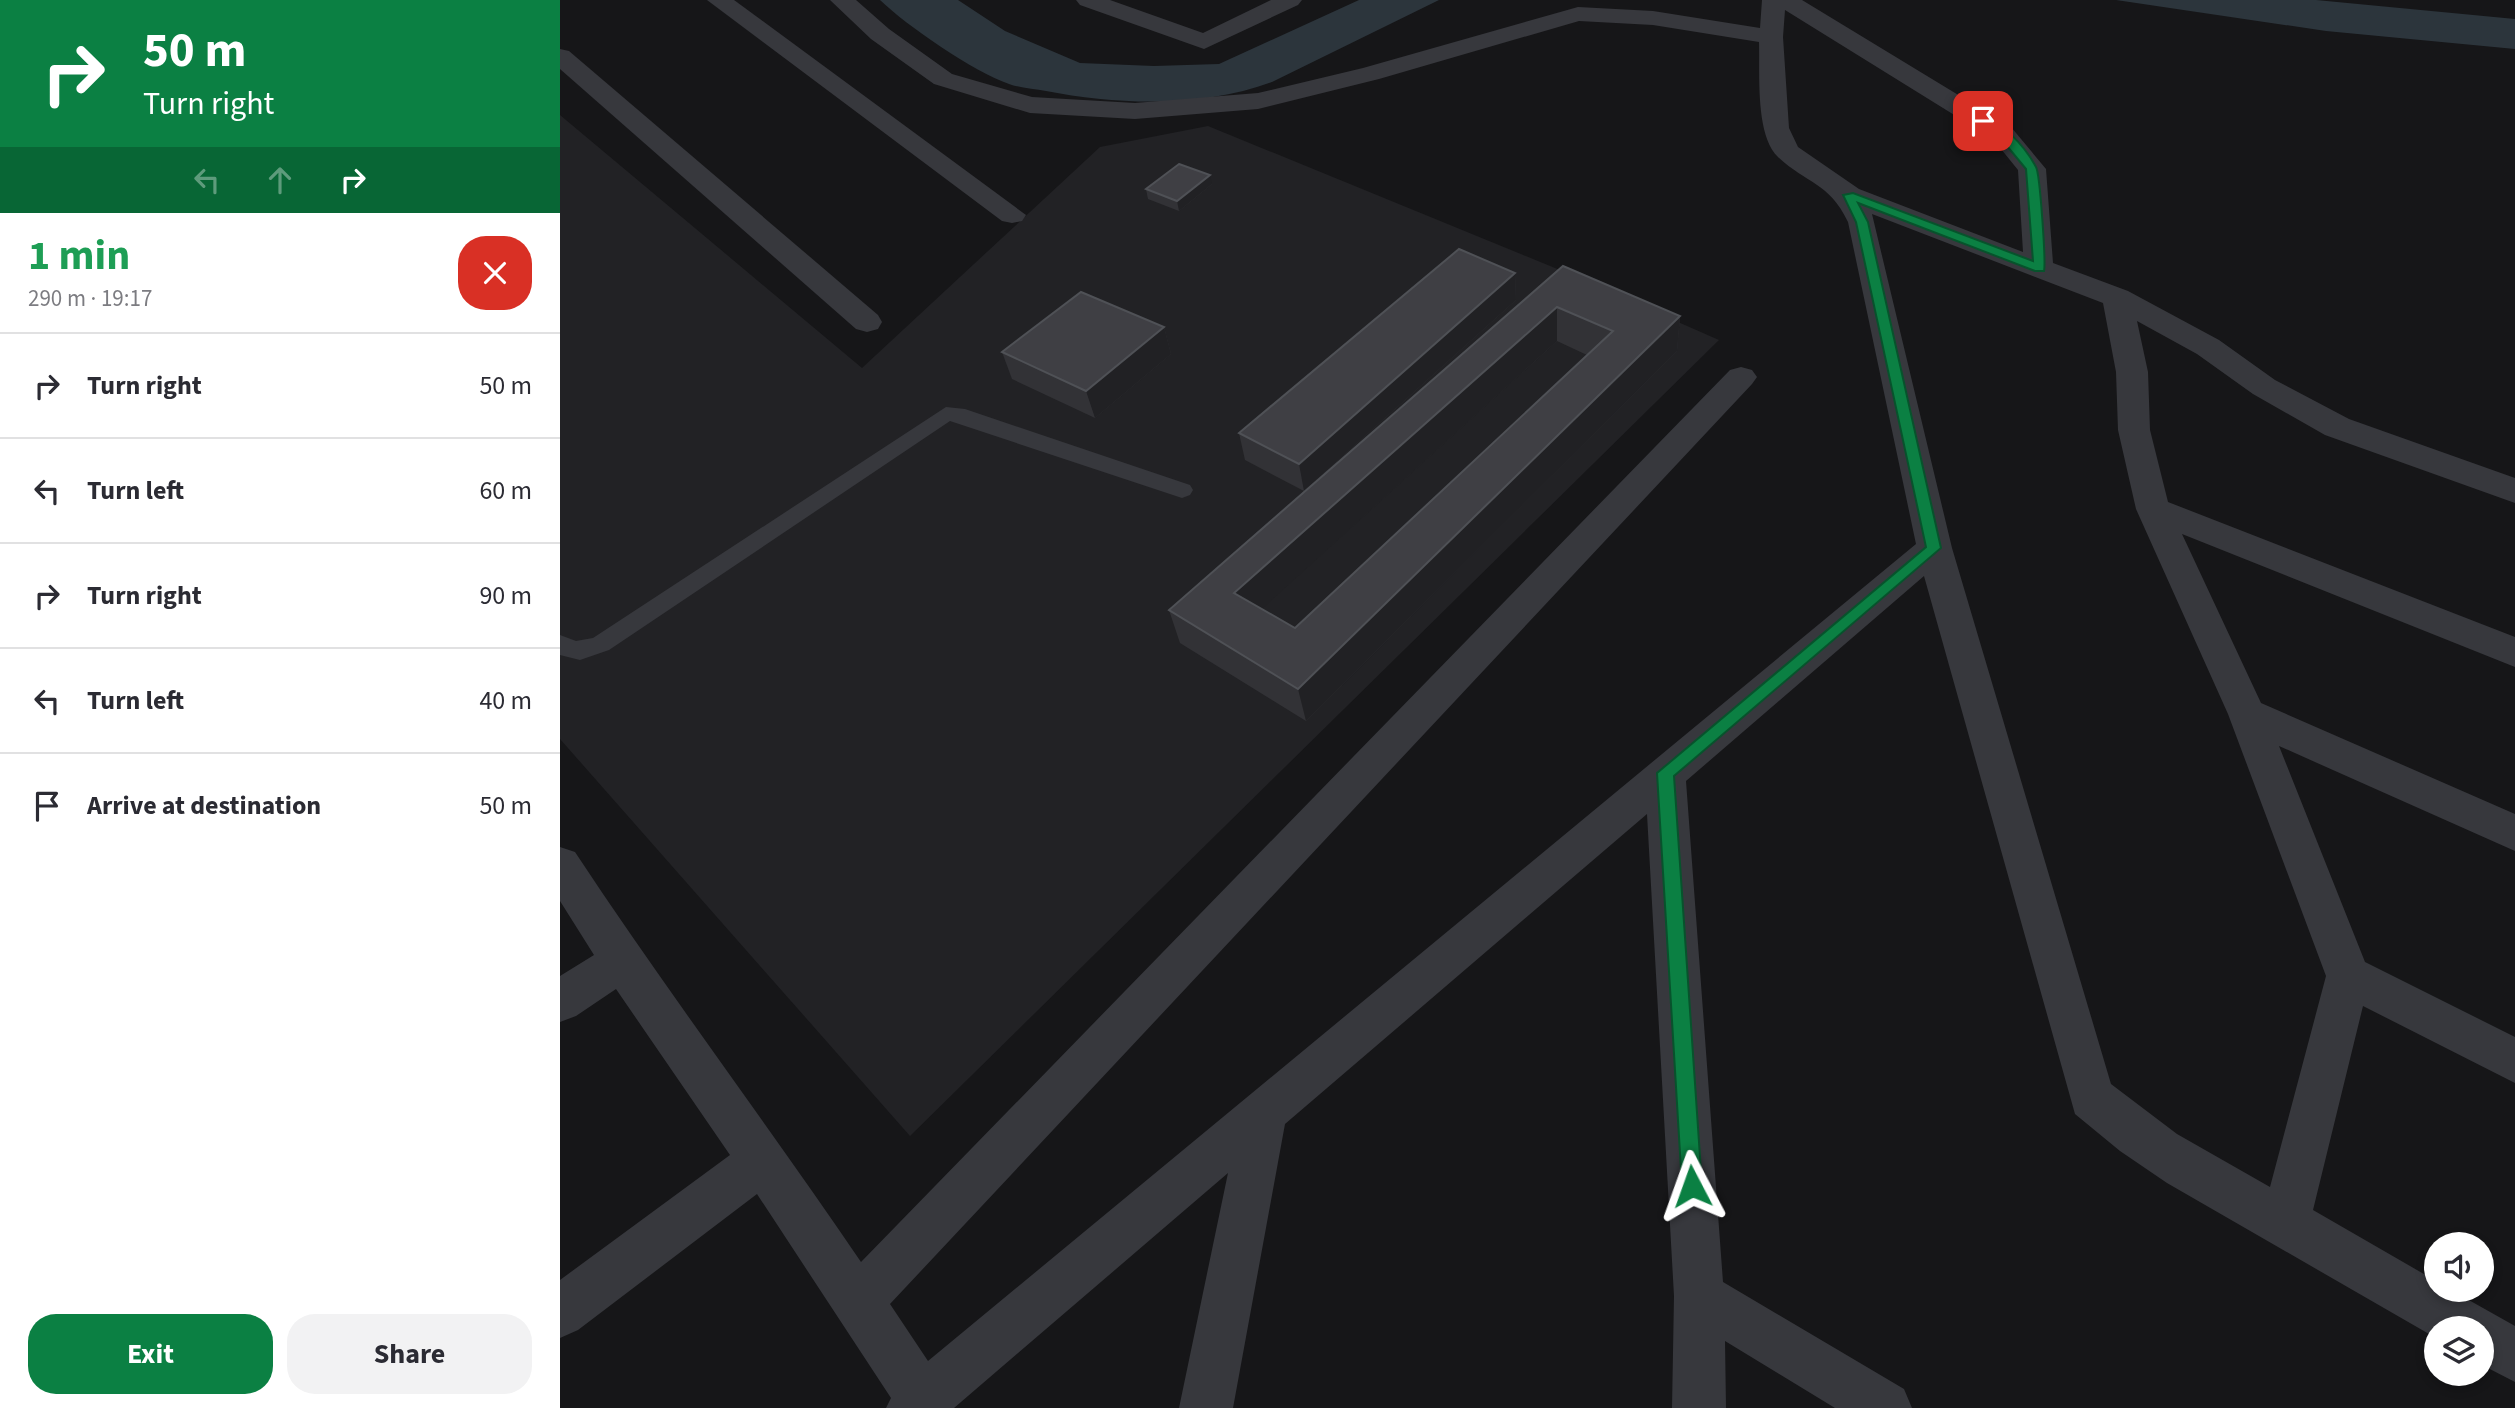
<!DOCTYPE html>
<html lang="en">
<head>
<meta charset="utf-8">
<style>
	:root { --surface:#fff; --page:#f2f2f3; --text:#2b2b33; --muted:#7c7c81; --line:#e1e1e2; --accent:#0b8043 }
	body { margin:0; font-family:"Source Sans 3",sans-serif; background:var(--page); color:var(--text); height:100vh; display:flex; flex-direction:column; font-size:26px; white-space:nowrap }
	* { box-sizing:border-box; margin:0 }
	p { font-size:23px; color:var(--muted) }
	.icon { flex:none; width:38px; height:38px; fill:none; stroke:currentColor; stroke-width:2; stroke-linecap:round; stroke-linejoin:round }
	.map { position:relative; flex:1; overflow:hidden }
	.drawer { display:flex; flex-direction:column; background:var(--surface); width:560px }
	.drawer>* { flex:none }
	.banner { background:#0b8043; color:#fff; overflow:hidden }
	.tools { position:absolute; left:1864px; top:1232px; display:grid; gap:14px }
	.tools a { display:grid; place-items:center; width:70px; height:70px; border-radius:50%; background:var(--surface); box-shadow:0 4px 10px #0003; font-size:35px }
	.pin { position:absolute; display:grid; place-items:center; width:60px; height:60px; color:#fff; margin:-30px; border-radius:14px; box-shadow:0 4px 10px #0006 }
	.me { position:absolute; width:77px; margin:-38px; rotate:356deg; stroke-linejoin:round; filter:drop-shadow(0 0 5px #0008) }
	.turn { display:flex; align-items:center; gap:24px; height:147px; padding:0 28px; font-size:32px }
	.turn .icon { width:91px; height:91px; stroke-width:2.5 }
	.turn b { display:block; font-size:49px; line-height:60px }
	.lanes { display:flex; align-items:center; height:66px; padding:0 28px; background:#0003; justify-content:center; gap:35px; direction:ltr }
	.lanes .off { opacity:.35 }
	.round { display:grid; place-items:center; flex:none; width:74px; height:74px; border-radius:28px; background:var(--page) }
	.overview { display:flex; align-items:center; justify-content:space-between; height:119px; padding:0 28px }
	h1 { font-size:42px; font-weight:700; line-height:52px; color:#1e9e55 }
	.primary-button { display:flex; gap:14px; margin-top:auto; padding:14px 28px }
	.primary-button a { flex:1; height:80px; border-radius:28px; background:var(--accent); color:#fff; font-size:28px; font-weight:700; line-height:80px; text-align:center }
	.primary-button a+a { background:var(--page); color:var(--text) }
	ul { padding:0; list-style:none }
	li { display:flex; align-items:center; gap:21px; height:105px; padding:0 28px; border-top:2px solid var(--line) }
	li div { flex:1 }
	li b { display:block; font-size:26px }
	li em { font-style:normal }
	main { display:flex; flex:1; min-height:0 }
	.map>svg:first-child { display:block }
	.built { fill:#222225 }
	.water { fill:#2c353c }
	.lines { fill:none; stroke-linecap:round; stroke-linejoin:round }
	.lane { fill:#37383d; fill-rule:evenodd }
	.street { fill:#37383d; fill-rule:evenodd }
	.wall { fill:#323236; fill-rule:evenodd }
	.shaded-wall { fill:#212124 }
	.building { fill:#3f3f44; stroke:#4f5156; stroke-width:2; fill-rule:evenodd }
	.route { fill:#0b8043; stroke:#07532c; stroke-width:2 }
</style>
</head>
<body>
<main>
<section class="drawer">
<div class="banner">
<div class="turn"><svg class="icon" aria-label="right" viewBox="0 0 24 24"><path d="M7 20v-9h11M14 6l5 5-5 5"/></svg><div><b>50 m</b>Turn right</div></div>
<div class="lanes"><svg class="icon off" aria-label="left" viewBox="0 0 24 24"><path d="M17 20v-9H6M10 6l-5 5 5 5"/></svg><svg class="icon off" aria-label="ahead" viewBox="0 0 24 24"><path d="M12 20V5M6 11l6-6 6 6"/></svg><svg class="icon" aria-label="right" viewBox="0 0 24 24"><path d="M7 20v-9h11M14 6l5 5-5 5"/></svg></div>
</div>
<div class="overview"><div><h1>1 min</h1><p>290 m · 19:17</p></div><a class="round" style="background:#d93025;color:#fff"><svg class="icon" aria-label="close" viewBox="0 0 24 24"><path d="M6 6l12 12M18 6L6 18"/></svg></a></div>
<ul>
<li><svg class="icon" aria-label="right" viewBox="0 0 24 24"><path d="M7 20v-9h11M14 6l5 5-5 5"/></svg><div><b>Turn right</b></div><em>50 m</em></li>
<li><svg class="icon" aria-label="left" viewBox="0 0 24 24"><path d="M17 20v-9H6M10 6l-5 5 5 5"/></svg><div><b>Turn left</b></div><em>60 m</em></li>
<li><svg class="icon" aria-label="right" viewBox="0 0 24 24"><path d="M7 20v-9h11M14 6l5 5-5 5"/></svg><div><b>Turn right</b></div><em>90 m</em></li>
<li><svg class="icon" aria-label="left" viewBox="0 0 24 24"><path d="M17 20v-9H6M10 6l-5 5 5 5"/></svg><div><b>Turn left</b></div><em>40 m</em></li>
<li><svg class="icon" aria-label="arrive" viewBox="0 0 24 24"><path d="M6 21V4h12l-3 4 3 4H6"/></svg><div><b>Arrive at destination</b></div><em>50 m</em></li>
</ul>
<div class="primary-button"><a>Exit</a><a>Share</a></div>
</section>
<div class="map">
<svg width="1955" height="1408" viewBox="0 0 1955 1408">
	<rect width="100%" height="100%" fill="#161618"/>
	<polygon class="built" points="0,115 302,368 540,147 648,126 995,268 1159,340 350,1136 0,739"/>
	<g class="water">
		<path d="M320 0H398L445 31 520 63 594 66 659 64 799 0H879L712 82C642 108 559 105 486 91 474 89 460 88 449 84 414 72 347 26 320 0Z"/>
		<polygon points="1556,0 1756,0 1955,19 1955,49 1766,31"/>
	</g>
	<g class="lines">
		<polygon class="lane" points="386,407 405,409 630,485 633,490 630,495 622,498 390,421 49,650 20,660 0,655 0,635 16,641 33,638"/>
		<g class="street">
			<polygon points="147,0 174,0 466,215 462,221 452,223 442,221"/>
			<path d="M270 0H296L329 29 392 74 472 97 575 103 698 93 803 68 1018 7 1093 11 1200 28 1202 0H1242L1451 127 1486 169 1493 263 1568 291 1659 340 1715 380 1789 419 1955 478V503L1765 435 1693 394 1637 354 1577 321 1588 372 1590 430 1608 502 1955 637V667L1622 534 1701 703 1955 814V851L1719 746 1805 962 1955 1037V1083L1803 1006 1753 1210 1876 1281V1290H1891L1955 1326V1382L1922 1365V1328H1876V1338L1607 1183 1560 1151 1515 1114 1364 576 1126 781 1163 1282 1344 1389 1352 1408H1275L1165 1341 1166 1408H1112L1114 1296 1087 814 725 1124 673 1408H619L668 1173 394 1408H326L331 1398 197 1194 18 1330 0 1338V1280L170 1155 56 989 16 1016 0 1022V976L34 955 0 901V847L15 852C107 991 207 1124 301 1262L1170 370 1181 367 1192 370 1197 377 1192 384 330 1304 368 1361 1356 544 1288 222C1269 182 1247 184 1218 157 1195 135 1200 73 1199 42L1093 25 1019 21 819 79 698 109 575 119 470 113 374 84 311 39ZM1225 10 1433 139 1458 170 1463 252 1299 189 1238 147 1229 128 1223 37ZM1312 214 1543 303 1556 372 1558 430 1576 509 1668 714 1766 976 1710 1187 1617 1134 1551 1084 1392 548Z"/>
			<polygon points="516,0 550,0 643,33 711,0 742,0 738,5 644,49 520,5"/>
			<polygon points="0,49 9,51 318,315 322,322 318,329 307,332 296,329 0,69"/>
		</g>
	</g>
	<g class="wall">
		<polygon points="652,184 619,211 588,199 586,189"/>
		<path d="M1003 266 1120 316 1117 351 746 721 620 643 609 610ZM997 341 1027 355 735 628 701 609Z"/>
		<polygon points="955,273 956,300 744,491 685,460 679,433"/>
		<polygon points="604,327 611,354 535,418 452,379 442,352"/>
	</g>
	<g class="shaded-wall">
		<polygon points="650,175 652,184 619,211 617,201"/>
		<polygon points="955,273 956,300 744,491 739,464"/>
		<polygon points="997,307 997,341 683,626 674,593"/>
		<polygon points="1120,316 1117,351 746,721 738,689"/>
		<polygon points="604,327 611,354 535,418 526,391"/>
	</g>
	<g class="building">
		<polygon points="619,164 650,175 617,201 586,189"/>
		<polygon points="899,249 955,273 739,464 679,433"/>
		<path d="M1003 266 1120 316 738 689 609 610ZM997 307 1053 331 735 628 674 593Z"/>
		<polygon points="521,292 604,327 526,391 442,352"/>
	</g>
	<path class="route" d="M1419 118C1440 116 1467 150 1476 167 1480 174 1486 262 1484 271H1475L1298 203 1308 222 1381 548 1114 776 1142 1186 1139 1193 1132 1196 1125 1193 1122 1186 1097 773 1366 547 1296 222 1283 195 1293 193 1473 261 1466 169 1438 135 1419 123Z"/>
</svg>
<div class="tools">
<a><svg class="icon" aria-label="sound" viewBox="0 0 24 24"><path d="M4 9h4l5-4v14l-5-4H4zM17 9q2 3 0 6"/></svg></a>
<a><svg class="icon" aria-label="layers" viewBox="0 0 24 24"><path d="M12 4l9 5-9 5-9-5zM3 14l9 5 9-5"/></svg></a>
</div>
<div class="pin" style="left:1423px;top:121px;background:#d93025"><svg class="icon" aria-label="arrive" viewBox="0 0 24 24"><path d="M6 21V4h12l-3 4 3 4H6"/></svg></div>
<svg class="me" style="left:1132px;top:1186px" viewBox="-20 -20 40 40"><path d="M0-17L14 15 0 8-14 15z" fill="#0b8043" stroke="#fff" stroke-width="4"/></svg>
</div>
</main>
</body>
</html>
